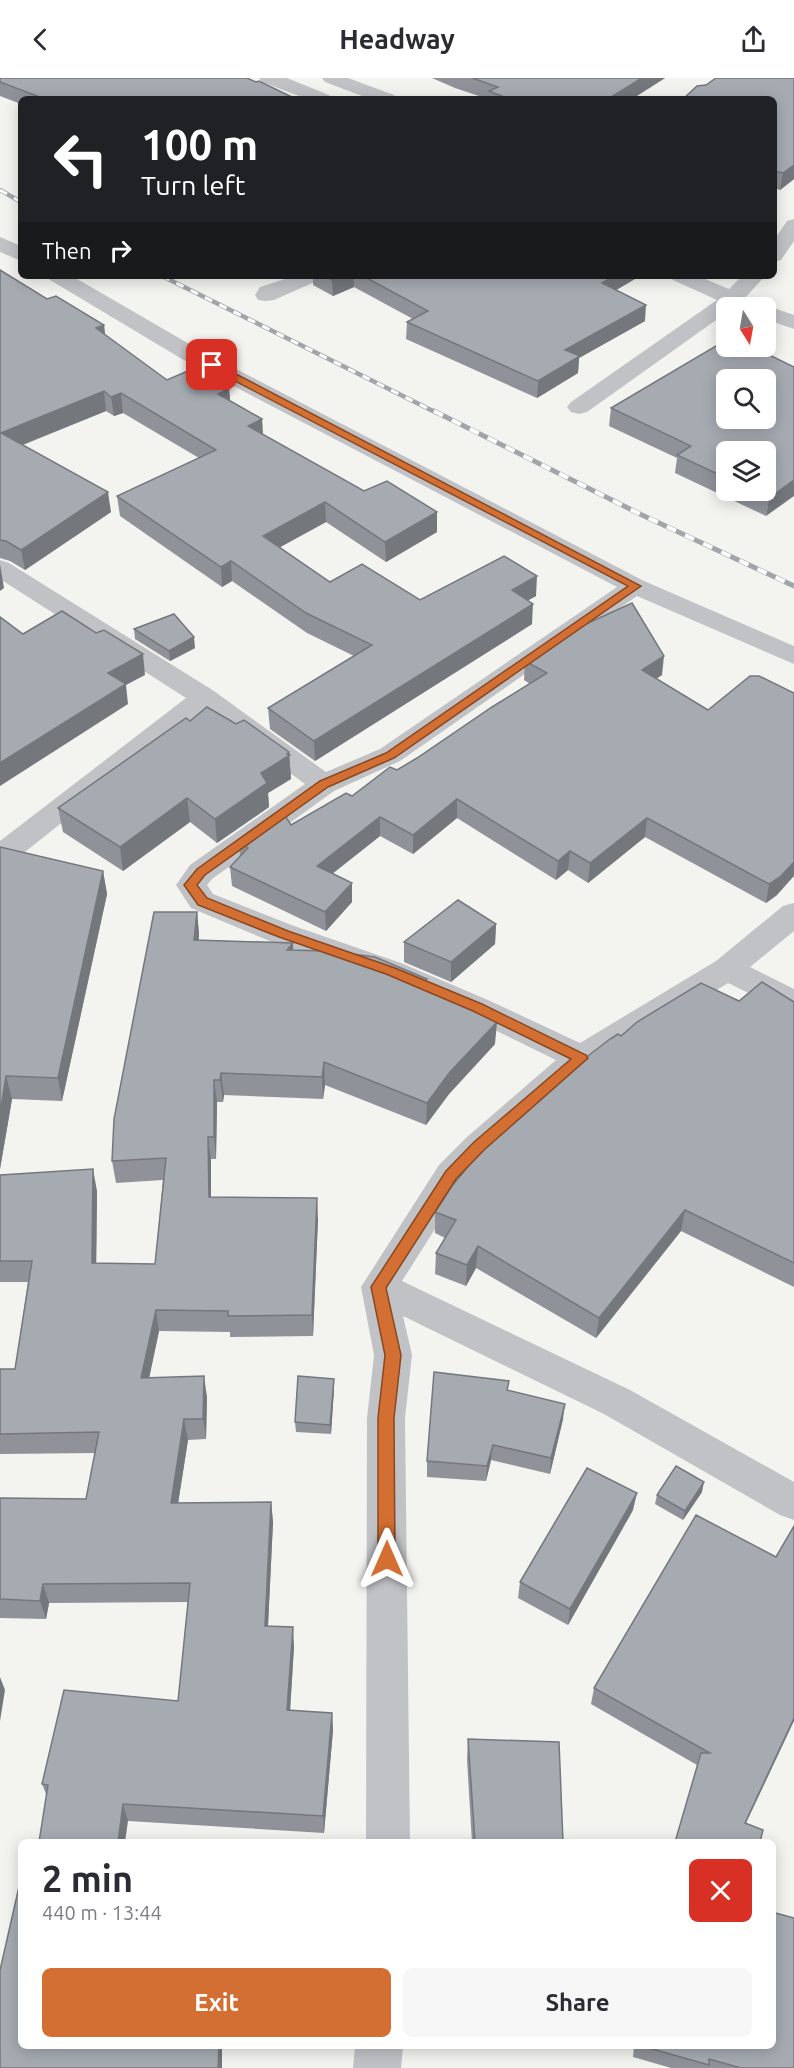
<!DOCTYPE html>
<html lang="en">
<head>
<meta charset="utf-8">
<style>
	:root { --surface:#fff; --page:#f7f7f7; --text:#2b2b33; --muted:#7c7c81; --accent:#d36f32 }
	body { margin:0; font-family:Ubuntu,sans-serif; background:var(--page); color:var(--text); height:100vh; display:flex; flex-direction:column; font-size:22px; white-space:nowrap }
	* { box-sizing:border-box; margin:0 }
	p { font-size:20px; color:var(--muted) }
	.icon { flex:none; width:33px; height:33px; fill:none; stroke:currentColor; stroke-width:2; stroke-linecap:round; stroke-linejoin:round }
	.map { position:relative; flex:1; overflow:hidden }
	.side { position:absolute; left:18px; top:1761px; width:758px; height:210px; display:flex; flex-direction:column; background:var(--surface); border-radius:9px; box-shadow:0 3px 15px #0003 }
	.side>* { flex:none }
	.hud { position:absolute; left:18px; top:18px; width:759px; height:183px; border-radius:9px; box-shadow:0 3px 15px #0003; background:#202124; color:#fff; overflow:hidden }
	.needle { width:39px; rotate:169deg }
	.buttons { position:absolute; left:716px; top:219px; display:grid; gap:12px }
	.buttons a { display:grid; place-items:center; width:60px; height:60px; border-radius:9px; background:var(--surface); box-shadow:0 3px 15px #0003; font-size:30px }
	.pin { position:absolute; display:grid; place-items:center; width:51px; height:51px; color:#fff; margin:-26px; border-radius:12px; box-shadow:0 3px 9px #0006 }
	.me { position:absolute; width:66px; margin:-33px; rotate:0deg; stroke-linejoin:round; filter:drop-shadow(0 0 4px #0008) }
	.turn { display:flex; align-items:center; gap:21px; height:126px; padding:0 24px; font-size:27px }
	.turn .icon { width:78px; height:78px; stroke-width:2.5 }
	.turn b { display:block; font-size:42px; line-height:51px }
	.then { display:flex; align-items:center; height:57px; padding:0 24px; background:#0003; gap:12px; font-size:22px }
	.round { display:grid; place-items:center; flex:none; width:63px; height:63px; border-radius:9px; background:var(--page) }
	.head { display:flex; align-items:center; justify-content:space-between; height:102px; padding:0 24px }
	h1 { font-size:36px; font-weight:700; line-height:45px }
	.primary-button { display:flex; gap:12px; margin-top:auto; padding:12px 24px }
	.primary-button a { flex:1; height:69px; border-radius:9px; background:var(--accent); color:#fff; font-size:24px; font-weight:700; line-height:69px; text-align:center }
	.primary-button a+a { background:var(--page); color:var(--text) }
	header { display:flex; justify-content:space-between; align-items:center; height:78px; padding:0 24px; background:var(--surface); font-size:27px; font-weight:700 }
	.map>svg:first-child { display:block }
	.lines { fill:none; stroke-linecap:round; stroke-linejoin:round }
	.street { fill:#c0c2c6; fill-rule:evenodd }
	.rail-far1-casing { stroke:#a1a5aa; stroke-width:4.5 }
	.rail-casing { stroke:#a1a5aa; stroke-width:5 }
	.rail-far1 { stroke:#fff; stroke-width:3; stroke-dasharray:8; stroke-linecap:butt }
	.rail { stroke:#fff; stroke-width:4; stroke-dasharray:10; stroke-linecap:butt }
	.wall { fill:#8f9399; fill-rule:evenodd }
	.shaded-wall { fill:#74787d }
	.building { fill:#a6abb2; stroke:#74787d; stroke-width:1.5; fill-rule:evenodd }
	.route { fill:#d36f32; stroke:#894820; stroke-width:1.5 }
</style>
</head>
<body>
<header><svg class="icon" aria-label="back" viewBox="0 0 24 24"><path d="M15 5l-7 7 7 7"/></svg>Headway<svg class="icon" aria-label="share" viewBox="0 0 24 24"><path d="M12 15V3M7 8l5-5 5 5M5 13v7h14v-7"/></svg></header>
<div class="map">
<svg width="794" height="1990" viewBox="0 0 794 1990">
	<rect width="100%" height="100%" fill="#f3f4f0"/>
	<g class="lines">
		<g class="street">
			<polygon points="259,0 287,0 329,17 331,21 307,21 262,4"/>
			<polygon points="322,0 348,0 394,17 396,21 370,21 325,4"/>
			<polygon points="794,141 794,163 781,182 774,184 774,162 787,143"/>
			<polygon points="0,159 21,168 21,183 0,174"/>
			<polygon points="46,198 72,198 198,271 644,503 794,568 794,586 637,518 400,683 334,713 212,801 207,807 213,816 294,848 401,885 488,922 580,965 716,883 783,828 794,825 794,853 750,889 794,911 794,937 728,905 593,989 491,1077 463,1107 402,1203 630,1312 794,1404 794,1442 780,1437 604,1336 403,1238 412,1277 405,1340 410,1764 366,1764 367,1340 374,1277 361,1209 439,1087 467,1059 556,982 466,938 379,901 272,864 191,830 176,807 190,787 305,706 204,632 11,785 0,788 0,763 186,620 0,501 0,482 9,485 214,613 326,694 380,671 617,509 182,281 50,202"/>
			<polygon points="294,198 323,198 319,202 274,222 266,223 258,222 255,217 260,209"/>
			<polygon points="669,198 698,198 729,211 742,198 765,198 746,219 755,222 758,227 756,230 726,230 726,235 587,334 579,336 571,334 567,329 571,324 717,222 673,202"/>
			<polygon points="765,227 794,237 794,251 765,241 765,230 757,230"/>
			<polygon points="355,1968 403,1968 401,1990 353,1990"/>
		</g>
		<defs>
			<g id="rail-far1">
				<polyline points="0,112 21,124"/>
				<polyline points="162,198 437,335"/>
			</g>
			<polyline id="rail" points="434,333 642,437 794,508"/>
		</defs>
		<use href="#rail-far1" class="rail-far1-casing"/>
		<use href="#rail" class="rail-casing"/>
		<use href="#rail-far1" class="rail-far1"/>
		<use href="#rail" class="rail"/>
	</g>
	<g class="wall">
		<polygon points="0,0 296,21 21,21 21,26 0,18"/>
		<polygon points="432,0 665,0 632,21 488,21 455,10"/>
		<polygon points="716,0 794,0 794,101 780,112 774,110 774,21 683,21 697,8 706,7"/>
		<polygon points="0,192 47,221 104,247 105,257 167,302 229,311 230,323 262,341 263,357 437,454 386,484 326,444 280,469 330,504 420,522 536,518 528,522 532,546 315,683 270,651 268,630 354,578 307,555 232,503 222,509 120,438 117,418 199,380 123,335 114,338 106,333 23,367 111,434 25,492 10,483 0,480"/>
		<polygon points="313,198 640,198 616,212 645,243 579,280 578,295 537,320 406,261 407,244 413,241 354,209 333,218 313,207"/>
		<path d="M794 289 766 438 675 395 677 380 609 348 611 330ZM726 374 765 412H726Z"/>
		<polygon points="134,551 195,570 170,583 135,561"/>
		<polygon points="525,583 662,597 656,601 777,817 766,825 645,759 588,805 568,792 556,802 457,740 413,776 380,758 332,796 352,824 326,853 232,808 230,789 240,778 239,764 291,747 352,718 417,680 530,606 524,602"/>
		<polygon points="190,643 236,646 289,674 291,701 268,715 269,729 217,765 190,744 123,793 63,754 58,730"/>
		<polygon points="0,769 103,793 107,816 62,1023 12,1021 0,1091"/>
		<polygon points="197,834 199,856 199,862 293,865 293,872 427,901 427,910 495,966 449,1016 426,1047 325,1007 323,1021 224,1017 223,1024 217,1024 216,1081 211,1081 211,1119 318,1141 313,1258 230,1259 230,1254 159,1253 149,1299 207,1319 206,1361 188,1362 178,1425 271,1424 273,1444 268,1549 294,1568 290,1632 332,1635 333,1652 324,1755 128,1743 46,1716 42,1706 178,1623 188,1524 49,1525 46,1541 0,1540 0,1420 86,1421 95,1375 0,1376 0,1291 15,1291 28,1204 0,1204 0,1097 97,1113 96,1185 155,1186 163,1102 116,1105 112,1083"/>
		<polygon points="496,846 495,866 451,904 404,884 404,864"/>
		<polygon points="739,923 794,924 794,1209 681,1153 596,1260 476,1190 466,1208 435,1196 436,1175 445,1160 435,1155 435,1134 621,958"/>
		<polygon points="334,1301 334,1311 331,1356 296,1354 295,1344"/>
		<polygon points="508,1312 563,1341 550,1396 491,1382 486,1403 427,1399 427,1383"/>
		<polygon points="702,1414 683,1442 655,1426 657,1417"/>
		<polygon points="633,1432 568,1547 518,1520 520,1504"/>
		<polygon points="696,1437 746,1746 760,1764 697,1687 591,1626 594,1610"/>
		<polygon points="468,1661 563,1764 472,1764 467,1682"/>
		<polygon points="634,1968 772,1968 794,1990 671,1990 633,1979"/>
	</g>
	<g class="shaded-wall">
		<polygon points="642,0 665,0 632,21 608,21"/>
		<polygon points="794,87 794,101 780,112 783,95"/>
		<polygon points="342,198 354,198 354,209 333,218 332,202"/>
		<polygon points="614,198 640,198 601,221 602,205"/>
		<polygon points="646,227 645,243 579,280 578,295 537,320 538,303 565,272"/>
		<polygon points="104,247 106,266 96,250"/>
		<polygon points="229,311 231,330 218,316"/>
		<polygon points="104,313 106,333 4,374 1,355"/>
		<polygon points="121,315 123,335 114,338 111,319"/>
		<polygon points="262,341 263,361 248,348"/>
		<polygon points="794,402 794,418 766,438 769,420"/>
		<polygon points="108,414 111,434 25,492 21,472"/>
		<polygon points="325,424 326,444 264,478 263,458"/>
		<polygon points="437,434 437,454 386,484 385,464"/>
		<polygon points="231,483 232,503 222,509 221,489"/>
		<polygon points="0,486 4,510 0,513"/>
		<polygon points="537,498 536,518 511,532 512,512"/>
		<polygon points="533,526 532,546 315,683 314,663"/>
		<polygon points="194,559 195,570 170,583 169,573"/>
		<polygon points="143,576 145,597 126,607 128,626 0,708 0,685 108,595"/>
		<polygon points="664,578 662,597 640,611 642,592"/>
		<polygon points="289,674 291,701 268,715 269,729 217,765 215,741 261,695"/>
		<polygon points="187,720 190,744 123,793 120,769"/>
		<polygon points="457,721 457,740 413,776 413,757"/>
		<polygon points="380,739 380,758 318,807 317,788"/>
		<polygon points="647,740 645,759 588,805 590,785"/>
		<polygon points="570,773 568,792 556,802 558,783"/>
		<polygon points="794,784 794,798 777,817 766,825 769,806"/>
		<polygon points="103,793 107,816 62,1023 58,1000"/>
		<polygon points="352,805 352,824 326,853 325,834"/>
		<polygon points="197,834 199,856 197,884 194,862"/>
		<polygon points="496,846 495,866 451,904 451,884"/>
		<polygon points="293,865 294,888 287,872"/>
		<polygon points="427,901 427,924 421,907"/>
		<polygon points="497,944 495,966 449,1016 426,1047 427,1025 450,994"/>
		<polygon points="324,984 325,1007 323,1021 322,999"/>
		<polygon points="221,995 224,1017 223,1024 220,1002"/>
		<polygon points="6,998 12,1021 0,1091 0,1036"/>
		<polygon points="214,1002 217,1024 216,1081 214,1059"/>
		<polygon points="208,1059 211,1081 211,1141 209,1119"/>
		<polygon points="93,1091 97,1113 96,1207 92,1185"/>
		<polygon points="317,1120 318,1141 313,1258 312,1237"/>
		<polygon points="685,1132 681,1153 596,1260 599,1240"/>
		<polygon points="478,1168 476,1190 466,1208 467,1187"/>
		<polygon points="156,1232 159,1253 145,1320 141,1300"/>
		<polygon points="204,1298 207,1319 206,1361 203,1341"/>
		<polygon points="334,1301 334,1311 331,1356 330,1347"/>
		<polygon points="565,1326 563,1341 550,1396 551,1380"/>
		<polygon points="184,1341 188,1362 175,1445 171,1425"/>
		<polygon points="493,1367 491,1382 486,1403 487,1388"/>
		<polygon points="704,1404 702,1414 683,1442 685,1433"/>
		<polygon points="637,1415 633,1432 568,1547 570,1531"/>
		<polygon points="271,1424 273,1444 267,1567 265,1548"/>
		<polygon points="43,1506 49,1525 46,1541 40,1523"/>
		<polygon points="293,1549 294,1568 289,1650 287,1632"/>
		<polygon points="0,1599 5,1612 0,1643"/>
		<polygon points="332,1635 333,1652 324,1755 323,1738"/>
		<polygon points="794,1640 794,1643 739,1760 745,1745"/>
		<polygon points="123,1726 128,1743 125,1764 118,1764"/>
		<polygon points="219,1968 222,1968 222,1990 218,1990"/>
	</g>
	<g class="building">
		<polygon points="0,0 247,0 256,4 259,3 296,21 45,21 0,4"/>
		<polygon points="472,0 642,0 608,21 509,21 489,13 498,9"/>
		<polygon points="716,0 794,0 794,87 783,95 774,93 774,21 683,21 697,8 706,7"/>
		<polygon points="0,192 47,221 56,218 104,247 96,250 167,302 192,291 229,311 218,316 262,341 248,348 364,413 387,403 437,434 385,464 325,424 263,458 330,504 362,486 420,522 504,478 537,498 512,512 533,526 314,663 268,630 372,567 306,535 231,483 221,489 117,418 216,372 121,315 111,319 104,313 1,355 108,414 21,472 6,463 0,462"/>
		<polygon points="325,198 342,198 332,202"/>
		<polygon points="363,198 614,198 602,205 646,227 565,272 580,278 538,303 407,244 428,233"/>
		<path d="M726 262V268H751L794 289V402L769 420 753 412H765V374H726V400L677 377 691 368 611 330ZM726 302H765V340H726Z"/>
		<polygon points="632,525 664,578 642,592 708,632 750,598 759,598 794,615 794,784 781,798 769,806 647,740 590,785 570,773 558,783 457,721 413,757 380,739 317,788 352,805 325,834 230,789 248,770 239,764 282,733 291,747 346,715 352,718 390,689 397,692 417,680 492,629 547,595 525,583 554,560 568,551 571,553"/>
		<polygon points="62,533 96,555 104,552 143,576 108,595 126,606 0,685 0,539 23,556"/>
		<polygon points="174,536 194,559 169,573 134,551"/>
		<polygon points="207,629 236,646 244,642 289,674 287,676 290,677 261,695 267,705 215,741 187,720 120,769 58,730 186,640 190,643"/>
		<polygon points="0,769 103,793 58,1000 6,998 0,1036"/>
		<polygon points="458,822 496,846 451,884 404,864"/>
		<polygon points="154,834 197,834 194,862 293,865 287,872 329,873 375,879 427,901 421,907 497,944 450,994 427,1025 324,984 322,999 221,995 220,1002 214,1002 214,1059 208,1059 209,1119 317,1120 312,1237 228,1238 228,1233 156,1232 141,1300 204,1298 203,1341 184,1341 171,1425 271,1424 265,1548 293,1549 287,1632 332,1635 323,1738 123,1726 118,1764 39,1764 48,1707 42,1706 64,1612 178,1623 190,1505 43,1506 40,1523 0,1521 0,1420 86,1421 99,1354 0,1356 0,1291 15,1291 32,1183 0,1183 0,1097 93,1091 92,1185 155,1186 166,1080 112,1083 114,1041"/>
		<polygon points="762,904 794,924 794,1185 685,1132 599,1240 478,1168 467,1187 436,1175 456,1142 435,1134 452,1108 494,1057 580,984 610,961 618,956 621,958 637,944 701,905 739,923"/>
		<polygon points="434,1294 509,1303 507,1312 565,1326 551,1380 493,1367 487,1388 427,1383"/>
		<polygon points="298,1298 334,1301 330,1347 295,1344"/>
		<polygon points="676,1388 704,1404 685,1433 657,1417"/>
		<polygon points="587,1390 637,1415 570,1531 520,1504"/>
		<polygon points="696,1437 776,1479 794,1448 794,1640 745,1745 763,1752 760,1764 675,1764 701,1675 710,1675 594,1610"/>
		<polygon points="468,1661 559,1664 563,1764 475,1764"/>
		<polygon points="21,1800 21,1968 219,1968 218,1990 0,1990 0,1892"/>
		<polygon points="772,1834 794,1840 794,1990 741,1990 709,1981 709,1987 642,1968 772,1968"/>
	</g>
	<polygon class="route" points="208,285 215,285 641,508 394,680 328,709 205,797 197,807 207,820 288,853 395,890 482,926 586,977 588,980 484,1072 456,1101 386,1210 401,1277 394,1340 395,1481 393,1487 387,1489 381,1487 378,1481 378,1340 385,1277 371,1209 446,1093 474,1064 571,981 473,933 386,896 279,859 198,827 184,807 197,791 320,703 386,675 628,508 208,289"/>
</svg>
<div class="buttons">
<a><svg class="needle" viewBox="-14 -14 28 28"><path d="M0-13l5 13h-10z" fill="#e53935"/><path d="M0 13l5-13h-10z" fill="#7c7c81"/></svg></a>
<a><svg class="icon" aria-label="search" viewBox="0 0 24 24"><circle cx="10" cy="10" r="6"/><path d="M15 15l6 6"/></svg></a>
<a><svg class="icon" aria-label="layers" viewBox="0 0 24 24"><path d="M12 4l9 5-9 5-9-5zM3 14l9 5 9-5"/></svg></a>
</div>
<div class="pin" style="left:212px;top:287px;background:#d93025"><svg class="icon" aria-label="arrive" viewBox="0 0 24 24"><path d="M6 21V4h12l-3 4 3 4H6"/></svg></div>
<svg class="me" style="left:387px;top:1481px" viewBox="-20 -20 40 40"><path d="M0-17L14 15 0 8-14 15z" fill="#d36f32" stroke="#fff" stroke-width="4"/></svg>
<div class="hud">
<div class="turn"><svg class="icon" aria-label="left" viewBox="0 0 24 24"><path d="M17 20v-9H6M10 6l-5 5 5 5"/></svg><div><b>100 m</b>Turn left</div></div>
<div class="then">Then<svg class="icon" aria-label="right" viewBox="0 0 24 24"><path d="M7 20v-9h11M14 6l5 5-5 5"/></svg></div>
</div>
<section class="side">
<div class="head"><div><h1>2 min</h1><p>440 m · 13:44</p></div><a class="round" style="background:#d93025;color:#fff"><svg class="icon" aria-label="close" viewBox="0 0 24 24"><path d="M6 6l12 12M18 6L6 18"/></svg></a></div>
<div class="primary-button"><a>Exit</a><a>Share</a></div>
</section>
</div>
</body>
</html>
